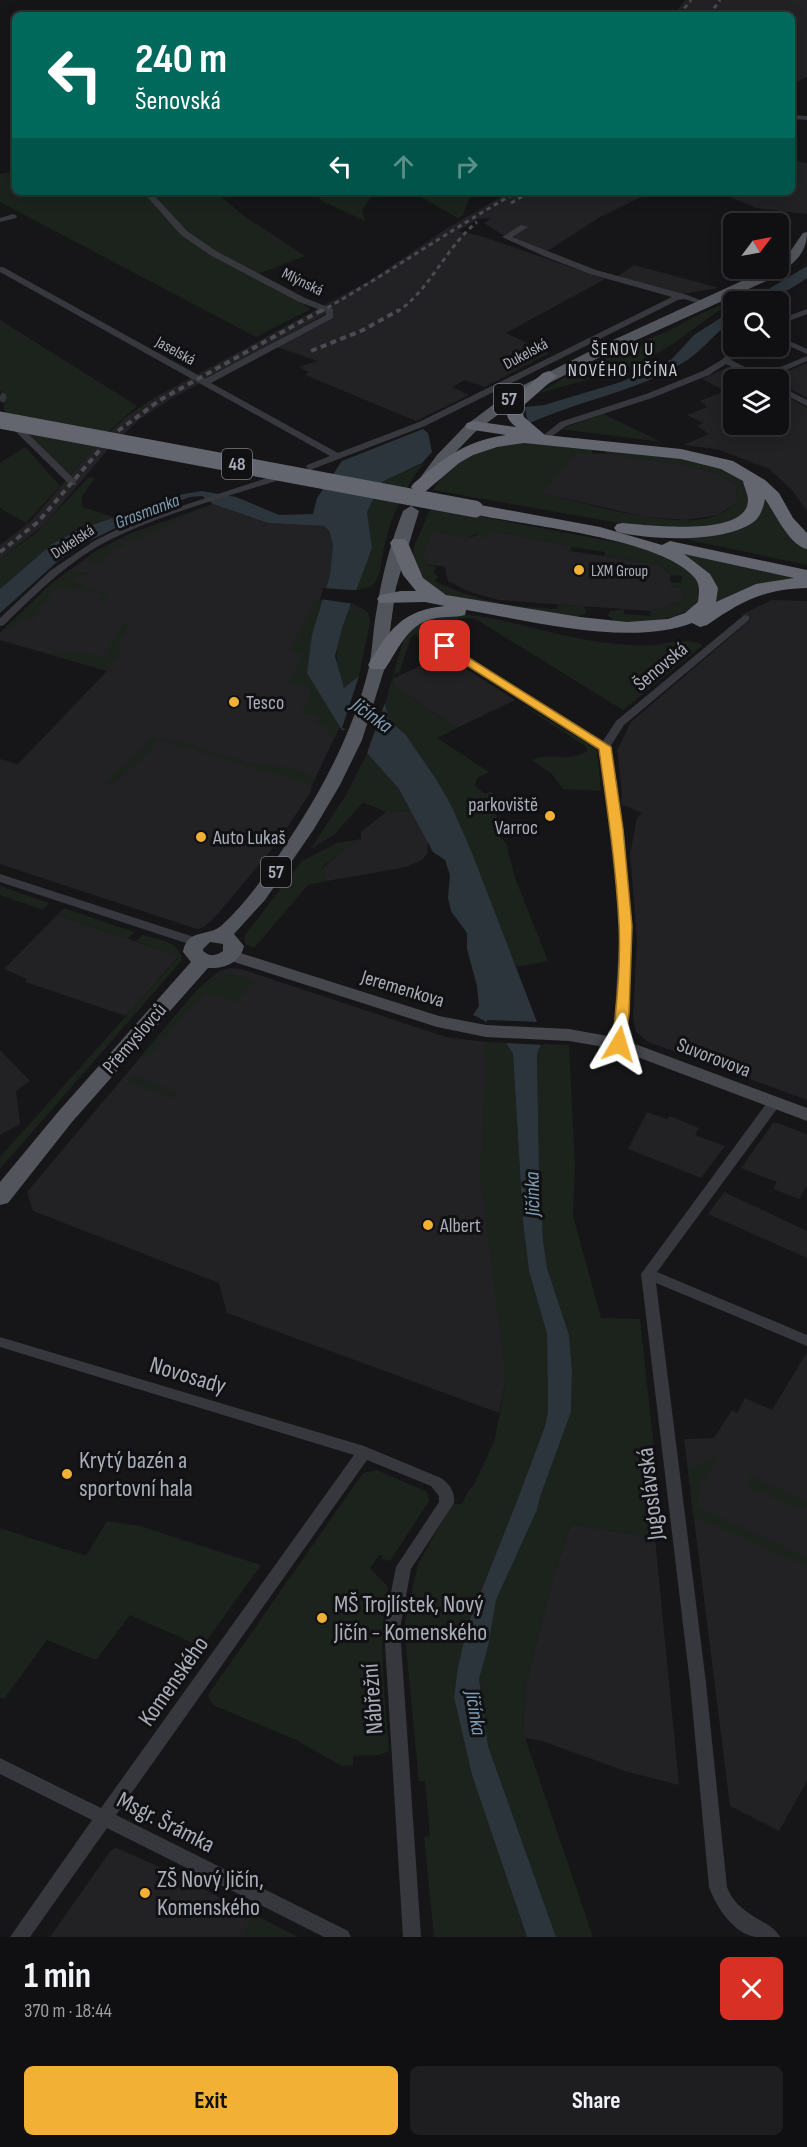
<!DOCTYPE html>
<html lang="en">
<head>
<meta charset="utf-8">
<style>
	:root { --surface:#101012; --page:#1e1e20; --text:#f1f3f6; --muted:#9c9d9f; --line:#303032; --accent:#f2b134 }
	body { margin:0; font-family:"Sofia Sans Condensed",sans-serif; background:var(--page); color:var(--text); height:100vh; display:flex; flex-direction:column; font-size:22px; white-space:nowrap }
	* { box-sizing:border-box; margin:0 }
	p { font-size:20px; color:var(--muted) }
	.icon { flex:none; width:33px; height:33px; fill:none; stroke:currentColor; stroke-width:2; stroke-linecap:round; stroke-linejoin:round }
	.map { position:relative; height:1937px; overflow:hidden }
	.drawer { display:flex; flex-direction:column; background:var(--surface); flex:1 }
	.drawer>* { flex:none }
	.guide { position:absolute; left:12px; top:12px; width:783px; height:183px; border-radius:9px; box-shadow:0 3px 15px #0003,0 0 0 2px var(--line); background:#00695c; color:#fff; overflow:hidden }
	.needle { width:39px; rotate:58deg }
	.fabs { position:absolute; left:723px; top:213px; display:grid; gap:12px }
	.fabs a { display:grid; place-items:center; width:66px; height:66px; border-radius:9px; background:var(--surface); box-shadow:0 3px 15px #0003,0 0 0 2px var(--line); font-size:30px }
	.pin { position:absolute; display:grid; place-items:center; width:51px; height:51px; color:#fff; margin:-26px; border-radius:12px; box-shadow:0 3px 9px #0006 }
	.me { position:absolute; width:66px; margin:-33px; rotate:7deg; stroke-linejoin:round; filter:drop-shadow(0 0 4px #0008) }
	.turn { display:flex; align-items:center; gap:21px; height:126px; padding:0 24px; font-size:27px }
	.turn .icon { width:78px; height:78px; stroke-width:2.5 }
	.turn b { display:block; font-size:42px; line-height:51px }
	.lanes { display:flex; align-items:center; height:57px; padding:0 24px; background:#0003; justify-content:center; gap:30px; direction:ltr }
	.lanes .off { opacity:.35 }
	.round { display:grid; place-items:center; flex:none; width:63px; height:63px; border-radius:9px; background:var(--page) }
	.overview { display:flex; align-items:center; justify-content:space-between; height:102px; padding:0 24px }
	h1 { font-size:36px; font-weight:700; line-height:45px }
	.button { display:flex; gap:12px; margin-top:auto; padding:12px 24px }
	.button a { flex:1; height:69px; border-radius:9px; background:var(--accent); color:#111; font-size:24px; font-weight:700; line-height:69px; text-align:center }
	.button a+a { background:var(--page); color:var(--text) }
	.map>svg:first-child { display:block }
	.built { fill:#222225 }
	.green { fill:#1c231d }
	.water { fill:#2c353c }
	.pier { fill:#161618 }
	.lines { fill:none; stroke-linecap:round; stroke-linejoin:round }
	.street-tunnel { stroke:#333438; stroke-width:9; stroke-dasharray:9 4.5; stroke-linecap:butt }
	.street { fill:#37383d; fill-rule:evenodd }
	.secondary { fill:#45474d; fill-rule:evenodd }
	.primary { fill:#53555c; fill-rule:evenodd }
	.highway { fill:#63666e; fill-rule:evenodd }
	.rail-far1 { stroke:#4a4c52; stroke-width:3; stroke-dasharray:4.5 4; stroke-linecap:butt }
	.rail { stroke:#4a4c52; stroke-width:4; stroke-dasharray:6 4.5; stroke-linecap:butt }
	.highway-bridge { stroke:#63666e; stroke-width:17 }
	.route { fill:#f2b134; stroke:#9d7322; stroke-width:1.5 }
	.poi-dot { fill:#f2b134; stroke:#111113; stroke-width:2 }
	.labels { text-anchor:middle; stroke-width:6; stroke-linejoin:round; paint-order:stroke }
	.far-street-label { font-size:16px; fill:#a8adb8; stroke:#111113 }
	.far-poi-label { font-size:16px; fill:#a8adb8; stroke:#111113; text-anchor:start }
	.far-quarter-label { font-size:18px; letter-spacing:1.5px; fill:#c9ccd4; stroke:#111113 }
	.shield { fill:#111113; stroke:#7b7e86; stroke-width:1.5 }
	.shield-label { font-size:18px; font-weight:bold; fill:#a8adb8 }
	.far-water-label { font-size:18px; font-style:italic; fill:#7f9bb3; stroke:#111113 }
	.street-label { font-size:20px; fill:#a8adb8; stroke:#111113 }
	.poi-label { font-size:20px; fill:#a8adb8; stroke:#111113; text-anchor:start }
	.water-label { font-size:21px; font-style:italic; fill:#7f9bb3; stroke:#111113 }
	.near-street-label { font-size:24px; fill:#a8adb8; stroke:#111113 }
	.near-poi-label { font-size:24px; fill:#a8adb8; stroke:#111113; text-anchor:start }
</style>
</head>
<body>
<div class="map">
<svg width="807" height="1937" viewBox="0 0 807 1937">
	<rect width="100%" height="100%" fill="#161618"/>
	<g class="built">
		<polygon points="685,0 807,0 807,77 792,84 792,15 673,15"/>
		<polygon points="792,160 807,163 807,214 756,208 719,192 792,192"/>
		<polygon points="509,192 652,192 600,217 546,252 506,237 484,223 491,218 478,219 458,231 484,237 605,279 506,333 549,353 485,387 465,380 452,387 469,395 416,421 305,375 309,372 299,367 317,361 274,346 333,317 333,310 166,402 139,420 112,445 45,524 0,559 0,545 31,521 98,443 126,417 154,398 372,279 446,229"/>
		<polygon points="634,265 719,288 682,294 617,277"/>
		<polygon points="807,363 807,398 779,383 778,380 770,378"/>
		<polygon points="728,367 738,369 757,379 734,380 734,424 778,424 779,392 807,408 807,511 791,489 769,469 717,449 683,445 709,434 697,426 703,423 687,415 707,407 700,401 725,391 702,379"/>
		<polygon points="577,453 617,454 689,466 719,474 736,486 737,502 718,515 686,520 646,517 541,493"/>
		<polygon points="213,504 268,523 324,526 329,531 333,546 330,575 325,592 342,728 339,728 312,785 310,793 277,843 216,916 204,927 197,929 0,864 0,759 18,764 107,671 0,640 0,633 52,583 96,551 129,534"/>
		<polygon points="432,531 468,538 492,531 567,545 566,550 570,551 661,565 671,575 670,587 682,588 682,603 669,602 666,607 651,611 499,600 470,592 448,581 445,567 427,564 423,555"/>
		<polygon points="772,600 807,601 807,1100 648,1042 636,1032 633,1019 637,939 630,854 637,818 642,813 621,804 622,792 617,750 631,722 750,620 741,615"/>
		<polygon points="444,655 515,700 457,728 392,684 394,678"/>
		<polygon points="412,811 428,842 427,854 422,860 406,867 327,881 321,869 351,844 361,839 361,832 386,812"/>
		<polygon points="57,915 107,932 179,956 126,1016 25,982 27,979 4,969"/>
		<polygon points="229,968 241,969 446,1037 486,1042 484,1101 497,1306 506,1379 499,1413 227,1313 219,1283 33,1211 27,1192 197,990 219,971"/>
		<polygon points="0,1050 30,1081 16,1091 20,1124 0,1135"/>
		<polygon points="647,1112 667,1119 670,1116 699,1128 695,1135 725,1146 701,1178 628,1149"/>
		<polygon points="773,1123 777,1123 807,1134 807,1186 799,1199 773,1189 777,1182 741,1168"/>
		<polygon points="724,1192 807,1231 807,1258 708,1214"/>
		<polygon points="807,1352 807,1781 779,1831 730,1806 684,1439 714,1438 732,1410 737,1413 745,1398 772,1410"/>
		<polygon points="571,1524 655,1538 679,1785 625,1771 542,1741 524,1738 523,1732 525,1688 551,1585"/>
		<polygon points="117,1848 162,1868 298,1937 50,1937 111,1850"/>
	</g>
	<g class="green">
		<polygon points="15,171 15,192 216,192 244,216 305,256 253,276 311,309 256,337 0,202 0,174"/>
		<polygon points="314,192 374,192 362,211 365,221 322,201"/>
		<polygon points="412,192 471,192 463,215 458,218"/>
		<polygon points="736,298 671,345 637,365 537,394 588,364 670,330 700,314"/>
		<polygon points="0,320 137,406 108,432 69,476 4,410 4,392 0,391"/>
		<polygon points="603,414 662,442 561,429"/>
		<path d="M520 442 593 447 592 454H576L542 493C584 503 679 532 718 515 725 513 731 506 737 502L736 486 719 474 689 466 605 454V448C645 454 736 454 754 497L743 518 703 530 630 525 433 490C458 451 478 451 520 442Z"/>
		<polygon points="25,447 60,486 26,523 0,508 0,463"/>
		<path d="M424 463C406 486 393 511 386 539 382 552 382 570 376 581 373 588 362 589 355 590L372 548 367 512 382 482Z"/>
		<polygon points="89,477 95,478 82,496 82,507 116,518 78,530 52,544 0,589 0,559 36,533"/>
		<polygon points="765,496 807,548 807,565 680,538 733,529"/>
		<polygon points="204,507 134,542 117,540"/>
		<path d="M431 507 630 545 668 556 700 577 702 603C684 615 624 638 608 615L610 611 624 609V614L650 616 651 611 666 607 669 602 681 603 682 588 670 587V582L681 583 682 576 671 575 661 565 604 556 605 552 572 547 570 551 566 550 567 545 492 531 484 539 475 534 468 538 432 531 424 555 427 564 436 567 433 572 438 577 434 581C481 602 505 606 557 609L558 605 583 606 587 611 585 614 573 618 449 596 424 582 413 558 414 547Z"/>
		<polygon points="113,542 125,544 122,548 113,547 103,562 138,566 90,562 89,557"/>
		<polygon points="678,551 807,579 717,605"/>
		<path d="M71 570 95 575C84 574 75 573 70 582L85 584 83 589 105 592 111 587 103 600H100L104 594 55 588 33 620 22 619 11 629 5 628 52 583Z"/>
		<polygon points="323,599 312,635 342,728 339,728 335,737 327,736 329,729 328,727 314,724 318,715 300,713 311,691 307,685 289,683 303,654 289,652 315,600"/>
		<path d="M352 603 368 612 370 622 359 676 344 689C330 653 338 636 352 603Z"/>
		<path d="M459 614C513 618 563 640 617 644 629 645 642 646 654 645 671 643 688 637 703 645L623 710 474 618H460L419 637 415 634 411 637 399 673H395L392 684 457 728 437 738 489 772 477 778 475 786 485 794 492 791 500 837 506 843 515 878 548 961 516 967 450 803 436 779 406 735 389 720 385 704 405 634 426 618Z"/>
		<polygon points="124,622 131,623 116,645 124,646 107,670 51,654 54,650 103,656"/>
		<path d="M515 700 597 749 601 791 563 789 552 774 532 760C551 751 565 764 588 751L585 746Z"/>
		<polygon points="153,737 170,739 246,762 299,769 315,779 312,785 157,739 147,754 113,785 105,782"/>
		<polygon points="367,753 399,789 412,811 386,812 363,802 335,834 310,850 346,795"/>
		<polygon points="361,839 324,865 321,869 327,881 308,885 254,948 245,944 245,935 302,861 337,843"/>
		<polygon points="0,886 49,903 43,910 0,895"/>
		<polygon points="64,908 134,932 128,939 57,915"/>
		<path d="M143 935C158 940 180 941 182 960L0 1169V1157L179 957 136 941Z"/>
		<polygon points="219,971 254,980 236,1003 205,992 148,1058 141,1056 197,990"/>
		<polygon points="486,1042 507,1043 513,1053 523,1222 529,1271 547,1334 548,1411 545,1426 517,1501 468,1624 458,1667 454,1697 472,1775 527,1937 434,1937 424,1837 430,1836 425,1781 419,1781 404,1627 418,1564 452,1504 462,1504 469,1490 473,1487 495,1439 506,1379 480,1179"/>
		<polygon points="541,1044 569,1045 575,1165 573,1216 601,1318 640,1319 658,1485 654,1517 655,1538 571,1524 551,1585 525,1688 523,1732 593,1937 556,1937 488,1746 479,1679 488,1647 496,1600 537,1510 540,1497 571,1412 572,1372 569,1335 547,1268 543,1240 539,1171 537,1054"/>
		<polygon points="133,1076 179,1092 174,1098 128,1082"/>
		<polygon points="712,1458 716,1460 700,1486 698,1507 807,1557 807,1566 693,1516 688,1470"/>
		<path d="M377 1470 427 1492 429 1501 390 1561 381 1559 383 1556 379 1555 370 1568 388 1587C377 1641 385 1696 389 1751L379 1755 353 1756V1765L342 1766 296 1740 213 1705 208 1695 363 1473Z"/>
		<polygon points="751,1476 807,1500 804,1511 745,1485"/>
		<polygon points="107,1521 140,1526 261,1565 202,1647 130,1615 96,1660 47,1640 4,1699 0,1697 0,1528 86,1556"/>
		<polygon points="253,1914 298,1937 239,1937"/>
	</g>
	<g class="water">
		<path d="M807 266V278C788 291 770 301 747 302Z"/>
		<path d="M733 310V320C716 331 703 351 684 362 637 392 579 400 528 424L525 407 544 405 621 382 672 359 694 335Z"/>
		<path d="M423 429 428 433 432 452 422 463 382 482 367 512 372 548 342 628 335 656 344 688 359 676 385 704 389 720 406 735 436 779 450 803 472 853 537 1022 541 1044 537 1054 539 1171 543 1240 547 1268 569 1335 572 1372 571 1412 540 1497 537 1510 496 1600 488 1647 479 1679 488 1746 556 1937H527L472 1775 454 1697 458 1667 468 1624 517 1501 545 1426 548 1411 547 1334 529 1271 523 1222 513 1054C503 1036 491 1022 473 1015L479 1006 477 986 467 949V933L451 911 448 898 450 875 445 860 433 852 399 789 367 753H363L346 730H342L307 673 312 635 330 575 333 545 329 531 324 526 268 523 213 504 202 496 190 497 148 512 87 542 58 561 0 613V589L52 544 78 530 183 494 202 491 236 497 279 515 313 514 317 498 342 461Z"/>
	</g>
	<g class="pier">
		<polygon points="323,588 351,590 359,590 355,604 320,599"/>
		<polygon points="360,673 386,700 367,753 363,753 346,730 342,728"/>
		<polygon points="487,1020 540,1022 544,1045 503,1043 487,1024"/>
	</g>
	<g class="lines">
		<polyline class="street-tunnel" points="0,396 2,397 0,401"/>
		<g class="street">
			<polygon points="792,115 807,116 807,120 792,119"/>
			<polygon points="143,192 151,192 187,231 216,251 305,298 333,309 333,318 211,383 338,453 419,422 672,297 590,274 546,257 502,237 521,225 528,227 512,237 596,270 687,295 711,304 707,306 684,299 678,300 425,426 310,470 306,467 307,465 330,456 0,272 0,267 3,267 205,379 326,315 326,312 299,302 210,255 181,235"/>
			<polygon points="13,214 17,216 16,218 0,222 0,218"/>
			<polygon points="807,309 807,314 778,325 778,320"/>
			<polygon points="778,336 807,349 807,354 778,341"/>
			<polygon points="734,345 741,346 731,360 761,375 807,356 807,361 768,378 770,380 758,380 726,364 709,375 652,398 566,426 547,440 544,441 540,438 560,422 646,394 703,371 723,359"/>
			<polygon points="778,385 807,400 807,406 778,391"/>
			<polygon points="11,419 14,420 76,481 76,485 70,485 8,424 7,422"/>
			<path d="M279 474 284 477 282 479C224 498 156 515 102 544 64 565 34 596 4 625L0 626V618L50 571 94 541 130 523Z"/>
			<polygon points="746,615 749,616 749,620 624,725 610,747 623,829 632,926 625,1044 623,1047 615,1047 613,1044 620,926 611,829 600,748 420,634 421,632 429,632 603,741 616,721 743,616"/>
			<polygon points="0,874 200,939 202,942 196,946 192,945 0,882"/>
			<path d="M774 1099 779 1100 780 1103 779 1106 657 1272 807 1335V1346L656 1283 706 1683 727 1887C738 1917 772 1920 780 1937 772 1937 764 1937 756 1937 733 1934 716 1906 709 1887L690 1683 641 1274 769 1100Z"/>
			<path d="M0 1337 364 1446 441 1478C450 1484 455 1492 454 1503L411 1569 400 1628 421 1937H403L384 1628 396 1567 439 1502V1496L431 1486 367 1460 116 1815 348 1931 351 1937H324L107 1828 30 1937H10L92 1820 0 1774V1758L101 1808 354 1455 0 1347Z"/>
		</g>
		<polygon class="secondary" points="231,950 439,1016 486,1025 569,1029 619,1038 807,1108 807,1121 616,1049 569,1041 486,1037 437,1027 225,959 223,955 225,951"/>
		<g class="primary">
			<path d="M807 232C807 256 791 265 773 278L608 353 520 398 475 432 447 461 427 488H417L415 485 437 455 465 426 510 392 598 347 770 268H778V263L787 256 803 233Z"/>
			<path d="M411 506 419 511 396 587 385 667 362 740 340 785 314 829 265 900 234 934 244 946C240 963 224 969 208 968L72 1122 8 1203 0 1205V1182L58 1112 191 962 183 952C187 928 208 937 221 926 253 897 277 858 301 821 331 773 356 722 369 667 373 647 373 627 377 608 382 575 391 542 403 511ZM210 942 223 944V951C216 956 210 957 203 951V949Z"/>
		</g>
		<g class="highway">
			<path d="M549 371 557 376 524 405 522 410 524 417 545 435 681 449 733 461 765 480 779 493 793 518 807 533V549C789 545 775 513 765 499 764 505 761 515 756 520 728 544 651 540 617 532L614 528 617 524 623 523C647 525 748 538 748 500 748 494 744 487 743 481L721 469 681 459 524 443 497 447 473 455 459 463 426 491H414L411 487 414 483C444 458 465 441 506 435L467 429 465 426 467 423 473 421 516 427C507 420 504 413 509 403L543 373Z"/>
			<path d="M475 504 600 527 662 545 670 541 807 570V588C764 589 742 601 707 625L700 627 692 623C630 647 532 621 466 610L465 615C454 618 443 616 432 619 407 625 398 650 385 669H371L368 665C389 630 402 610 445 606L425 602 380 603 377 599 380 595 401 591H416L403 575 390 543 393 539H405L408 543 423 578 446 595 580 617 627 622 668 619 685 613 698 602C699 592 701 584 693 576 657 537 523 526 469 513L466 509 469 505ZM684 554 794 578 756 584 716 602 718 588 710 574Z"/>
		</g>
		<g class="rail-far1">
			<polyline points="679,15 691,0"/>
			<polyline points="709,15 720,0"/>
			<polyline points="511,203 530,192"/>
			<path d="M320 312C387 274 450 230 517 192"/>
			<path d="M397 312C431 289 445 248 477 222"/>
		</g>
		<g class="rail">
			<polyline points="311,351 363,330 399,310"/>
			<polyline points="118,431 160,400 322,310"/>
			<polyline points="0,552 38,522 105,444"/>
		</g>
		<polyline class="highway-bridge" points="0,420 475,509"/>
	</g>
	<path class="route" d="M445 643 611 747 623 829 632 926 629 1014 624 1048 619 1049 612 1044C617 1005 621 963 619 924 616 865 607 807 599 749L441 649V644Z"/>
	<g class="poi-dot">
		<circle cx="579" cy="570" r="6"/>
		<circle cx="234" cy="702" r="6"/>
		<circle cx="550" cy="816" r="6"/>
		<circle cx="201" cy="837" r="6"/>
		<circle cx="428" cy="1225" r="6"/>
		<circle cx="67" cy="1474" r="6"/>
		<circle cx="322" cy="1618" r="6"/>
		<circle cx="145" cy="1893" r="6"/>
	</g>
	<g class="labels">
		<g class="far-street-label">
			<text transform="translate(303 281) rotate(26)" y="6">Mlýnská</text>
			<text transform="translate(176 350) rotate(29)" y="6">Jaselská</text>
			<text transform="translate(525 353) rotate(-28)" y="6">Dukelská</text>
			<text transform="translate(72 541) rotate(-33)" y="6">Dukelská</text>
		</g>
		<g class="far-poi-label">
			<text x="591" y="576">LXM Group</text>
		</g>
		<g class="far-quarter-label">
			<text x="623" y="355">ŠENOV U<tspan x="623" dy="21">NOVÉHO JIČÍNA</tspan></text>
		</g>
		<g class="shield">
			<rect x="494" y="384" width="30" height="30" rx="4.5"/>
			<rect x="222" y="449" width="30" height="30" rx="4.5"/>
			<rect x="261" y="857" width="30" height="30" rx="4.5"/>
		</g>
		<g class="shield-label">
			<text x="509" y="405">57</text>
			<text x="237" y="470">48</text>
			<text x="276" y="878">57</text>
		</g>
		<g class="far-water-label">
			<text transform="translate(147 511) rotate(-21)" y="6">Grasmanka</text>
		</g>
		<g class="street-label">
			<text transform="translate(660 666) rotate(-40)" y="7">Šenovská</text>
			<text transform="translate(403 988) rotate(17)" y="7">Jeremenkova</text>
			<text transform="translate(134 1038) rotate(-49)" y="7">Přemyslovců</text>
			<text transform="translate(714 1057) rotate(21)" y="7">Suvorovova</text>
		</g>
		<g class="poi-label">
			<text x="246" y="709">Tesco</text>
			<text x="538" y="811" text-anchor="end">parkoviště<tspan x="538" dy="23">Varroc</tspan></text>
			<text x="213" y="844">Auto Lukaš</text>
			<text x="440" y="1232">Albert</text>
		</g>
		<g class="water-label">
			<text transform="translate(372 715) rotate(36)" y="7">Jičínka</text>
			<text transform="translate(532 1194) rotate(-91)" y="7">Jičínka</text>
			<text transform="translate(476 1713) rotate(81)" y="7">Jičínka</text>
		</g>
		<g class="near-street-label">
			<text transform="translate(188 1375) rotate(17)" y="8">Novosady</text>
			<text transform="translate(650 1494) rotate(-97)" y="8">Jugoslávská</text>
			<text transform="translate(173 1681) rotate(-55)" y="8">Komenského</text>
			<text transform="translate(372 1699) rotate(-94)" y="8">Nábřežní</text>
			<text transform="translate(166 1822) rotate(27)" y="8">Msgr. Šrámka</text>
		</g>
		<g class="near-poi-label">
			<text x="79" y="1468">Krytý bazén a<tspan x="79" dy="28">sportovní hala</tspan></text>
			<text x="334" y="1612">MŠ Trojlístek, Nový<tspan x="334" dy="28">Jičín - Komenského</tspan></text>
			<text x="157" y="1887">ZŠ Nový Jičín,<tspan x="157" dy="28">Komenského</tspan></text>
		</g>
	</g>
</svg>
<div class="fabs">
<a><svg class="needle" viewBox="-14 -14 28 28"><path d="M0-13l5 13h-10z" fill="#e53935"/><path d="M0 13l5-13h-10z" fill="#9c9d9f"/></svg></a>
<a><svg class="icon" aria-label="search" viewBox="0 0 24 24"><circle cx="10" cy="10" r="6"/><path d="M15 15l6 6"/></svg></a>
<a><svg class="icon" aria-label="layers" viewBox="0 0 24 24"><path d="M12 4l9 5-9 5-9-5zM3 14l9 5 9-5"/></svg></a>
</div>
<div class="pin" style="left:445px;top:646px;background:#d93025"><svg class="icon" aria-label="arrive" viewBox="0 0 24 24"><path d="M6 21V4h12l-3 4 3 4H6"/></svg></div>
<svg class="me" style="left:619px;top:1044px" viewBox="-20 -20 40 40"><path d="M0-17L14 15 0 8-14 15z" fill="#f2b134" stroke="#fff" stroke-width="4"/></svg>
<div class="guide">
<div class="turn"><svg class="icon" aria-label="left" viewBox="0 0 24 24"><path d="M17 20v-9H6M10 6l-5 5 5 5"/></svg><div><b>240 m</b>Šenovská</div></div>
<div class="lanes"><svg class="icon" aria-label="left" viewBox="0 0 24 24"><path d="M17 20v-9H6M10 6l-5 5 5 5"/></svg><svg class="icon off" aria-label="ahead" viewBox="0 0 24 24"><path d="M12 20V5M6 11l6-6 6 6"/></svg><svg class="icon off" aria-label="right" viewBox="0 0 24 24"><path d="M7 20v-9h11M14 6l5 5-5 5"/></svg></div>
</div>
</div>
<section class="drawer">
<div class="overview"><div><h1>1 min</h1><p>370 m · 18:44</p></div><a class="round" style="background:#d93025;color:#fff"><svg class="icon" aria-label="close" viewBox="0 0 24 24"><path d="M6 6l12 12M18 6L6 18"/></svg></a></div>
<div class="button"><a>Exit</a><a>Share</a></div>
</section>
</body>
</html>
